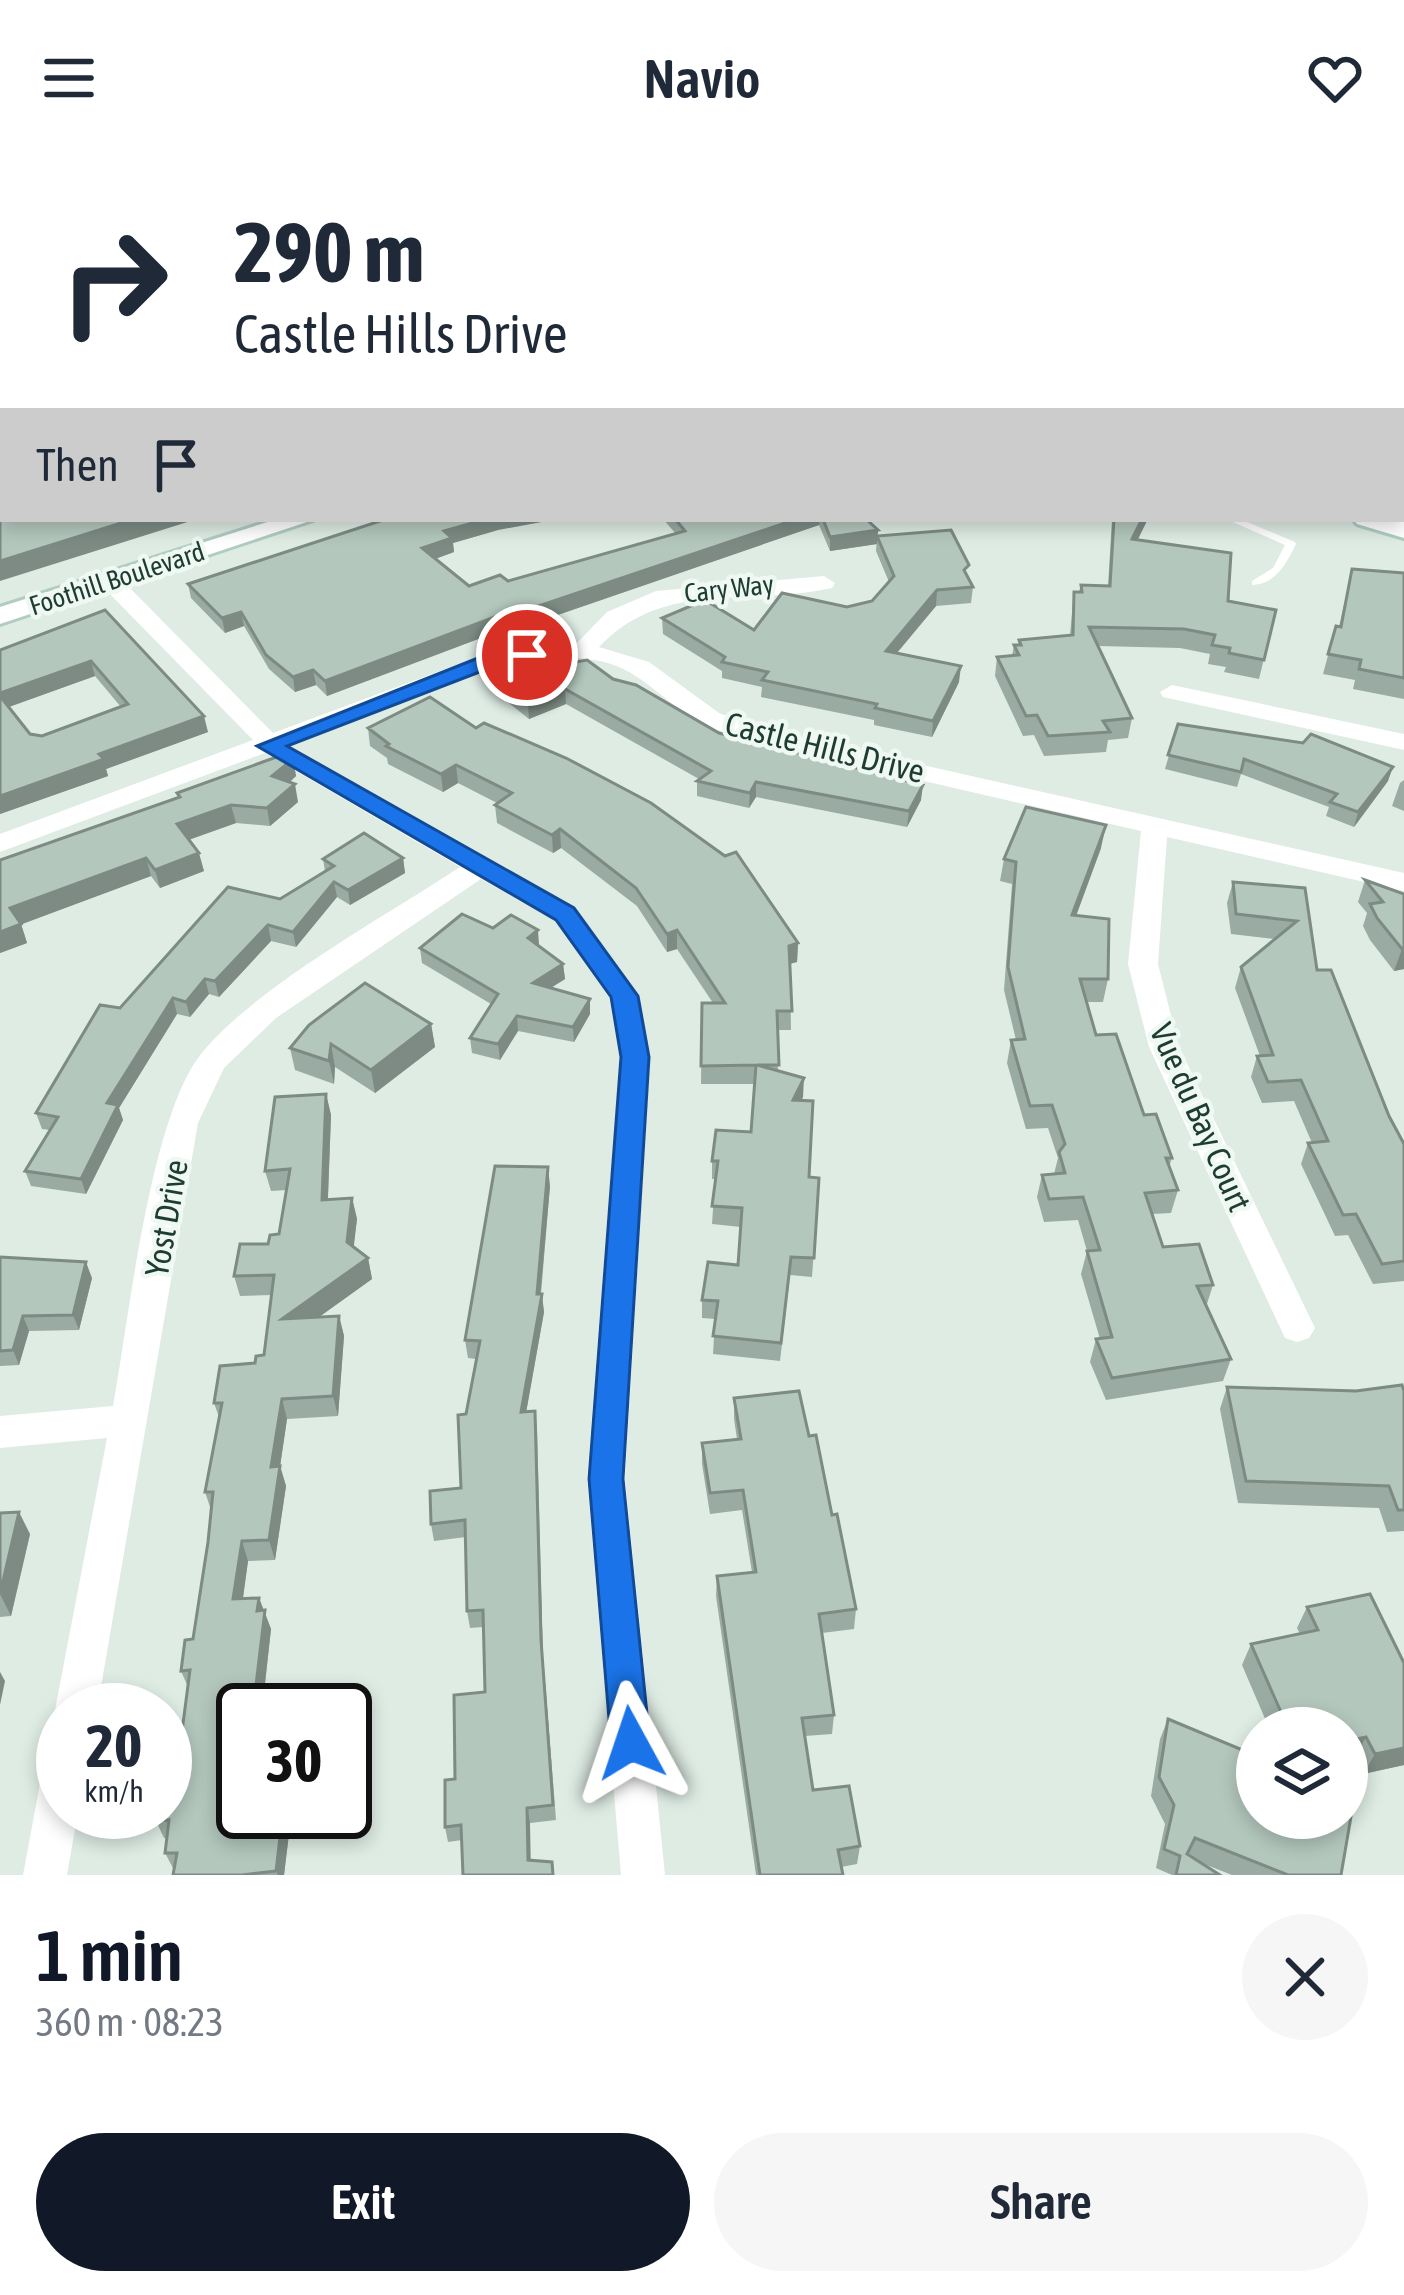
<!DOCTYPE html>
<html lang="en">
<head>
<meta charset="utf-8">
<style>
	:root { --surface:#fff; --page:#f6f6f7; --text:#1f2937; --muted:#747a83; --accent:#111827 }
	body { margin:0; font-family:"Asap Condensed",sans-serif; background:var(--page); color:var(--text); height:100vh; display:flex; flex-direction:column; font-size:45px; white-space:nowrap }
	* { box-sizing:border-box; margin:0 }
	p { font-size:39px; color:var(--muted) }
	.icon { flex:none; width:66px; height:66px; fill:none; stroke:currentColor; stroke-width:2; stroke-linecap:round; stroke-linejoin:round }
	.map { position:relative; height:1719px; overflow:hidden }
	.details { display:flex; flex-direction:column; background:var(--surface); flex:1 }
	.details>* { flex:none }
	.banner { position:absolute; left:0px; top:0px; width:1404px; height:366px; box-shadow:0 6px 18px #0003; background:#fff; color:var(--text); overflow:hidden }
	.buttons { position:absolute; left:1236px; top:1551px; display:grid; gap:24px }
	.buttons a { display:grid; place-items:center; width:132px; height:132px; border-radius:50%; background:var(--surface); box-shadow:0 6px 18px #0003; font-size:60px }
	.speed { position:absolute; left:36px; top:1527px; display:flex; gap:24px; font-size:60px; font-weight:700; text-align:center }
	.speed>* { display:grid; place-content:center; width:156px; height:156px; border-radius:50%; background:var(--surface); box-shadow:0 6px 18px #0003; line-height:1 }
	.speed small { font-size:30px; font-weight:400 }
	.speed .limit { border:6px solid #111; border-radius:18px; background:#fff; color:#111 }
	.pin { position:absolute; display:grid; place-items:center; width:102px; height:102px; color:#fff; margin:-51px; border:6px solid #fff; border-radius:50%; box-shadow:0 3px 12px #0007 }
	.me { position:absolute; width:132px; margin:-66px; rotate:355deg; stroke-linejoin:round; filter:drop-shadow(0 0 9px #0008) }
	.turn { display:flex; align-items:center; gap:42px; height:252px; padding:0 36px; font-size:54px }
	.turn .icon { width:156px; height:156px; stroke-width:2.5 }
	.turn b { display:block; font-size:84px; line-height:102px }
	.then { display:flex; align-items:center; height:114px; padding:0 36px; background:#0003; gap:24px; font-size:45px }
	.round { display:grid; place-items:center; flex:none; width:126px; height:126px; border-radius:63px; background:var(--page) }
	.overview { display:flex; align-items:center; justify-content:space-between; height:204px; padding:0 36px }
	h1 { font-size:72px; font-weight:600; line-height:90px; color:var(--accent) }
	.primary-button { display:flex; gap:24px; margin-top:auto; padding:24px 36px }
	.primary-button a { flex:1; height:138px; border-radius:72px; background:var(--accent); color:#fff; font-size:48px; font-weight:600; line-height:138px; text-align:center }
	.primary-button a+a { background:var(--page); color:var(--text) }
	header { display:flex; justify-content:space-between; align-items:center; height:156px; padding:0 36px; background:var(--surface); font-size:54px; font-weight:600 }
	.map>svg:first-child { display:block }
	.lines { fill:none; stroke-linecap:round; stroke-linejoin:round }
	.secondary-casing { stroke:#b0cdc0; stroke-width:6 }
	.lane { fill:#fff; fill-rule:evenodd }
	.street { fill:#fff; fill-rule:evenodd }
	.secondary { fill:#fff; fill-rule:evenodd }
	.wall { fill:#9aaba3; fill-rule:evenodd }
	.shaded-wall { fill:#7d8b84 }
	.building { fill:#b3c7bd; stroke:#7d8b84; stroke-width:3 }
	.route { fill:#1a73e8; stroke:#114b97; stroke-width:3 }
	.labels { text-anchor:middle; stroke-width:9; stroke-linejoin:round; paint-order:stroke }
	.far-street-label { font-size:27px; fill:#1e3d32; stroke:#eff8f3 }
	.street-label { font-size:33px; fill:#1e3d32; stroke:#eff8f3 }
</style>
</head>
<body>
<header><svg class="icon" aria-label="menu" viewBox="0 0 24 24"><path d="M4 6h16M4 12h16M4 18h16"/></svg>Navio<svg class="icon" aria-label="heart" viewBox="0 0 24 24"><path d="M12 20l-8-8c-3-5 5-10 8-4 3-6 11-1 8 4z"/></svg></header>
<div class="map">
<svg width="1404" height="1719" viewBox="0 0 1404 1719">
	<rect width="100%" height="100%" fill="#deece4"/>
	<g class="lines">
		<defs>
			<g id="secondary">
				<polygon points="277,363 316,363 0,468 0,451"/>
				<polygon points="1353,363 1404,366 1404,382 1357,368"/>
			</g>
		</defs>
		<use href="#secondary" class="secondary-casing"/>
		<path class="lane" d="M1226 363H1240L1295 386 1296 388C1286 408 1276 428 1252 429V425L1273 412 1285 389Z"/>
		<g class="street">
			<polygon points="389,0 408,0 387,3"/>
			<polygon points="1240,0 1256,0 1239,3"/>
			<polygon points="3,69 3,79 0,80 0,70"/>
			<polygon points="3,271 3,284 0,285 0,272"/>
			<path d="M111 419 119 421 273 577 483 499 576 488 607 456 656 435 824 420 835 427 832 432C748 451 665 422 599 491L649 506 719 557 771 575 1404 717V735L1167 681 1158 808 1179 891 1315 1172 1309 1182 1297 1186 1285 1182 1149 891 1128 808 1141 675 755 586C738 580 719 576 703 568 670 552 647 520 611 508 523 480 371 558 286 590L575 751 639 840 650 901 625 1323 665 1719H621L587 1323 620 901 609 841 555 765 481 723 276 862 224 912 198 967 97 1554H63L61 1568 55 1554 107 1282 0 1292V1260L113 1250C129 1163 150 962 201 898 255 831 386 760 460 711L265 597 0 696V678L253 584 103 431 100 426Z"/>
			<polygon points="1172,529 1404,578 1404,594 1163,541 1160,536"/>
			<polygon points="63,1601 63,1656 78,1656 67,1719 23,1719 41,1622 48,1607"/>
		</g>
		<use href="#secondary" class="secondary"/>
	</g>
	<g class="wall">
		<polygon points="737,0 901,0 899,3 759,3"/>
		<polygon points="663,363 866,363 878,374 877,388 830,395 819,369 514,474 510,471 327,540 316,529 295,536 269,513 244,470 225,477 191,442 188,428 498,374 453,387 454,396 435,403 469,430 508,425 676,378"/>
		<polygon points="1112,363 1147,363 1138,383 1228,445 1276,454 1259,523 1224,516 1226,511 1208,508 1210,498 1180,492 1098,490 1132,562 1128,582 1108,584 1106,596 1044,600 1034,579 1023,580 995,520 997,501 1012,500 1014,489 1018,489 1019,484 1070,479 1074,436 1079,436 1081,429 1108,430"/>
		<polygon points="877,380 968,421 973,431 971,447 936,450 897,497 959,526 932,581 874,569 874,564 761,541 762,531 722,522 722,515 663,478 662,462 754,474 872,445 889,426 876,395"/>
		<polygon points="1352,413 1404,417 1404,543 1353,533 1355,524 1323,518 1336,470 1339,471"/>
		<path d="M105 454 208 576 106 613 108 620 0 658V494ZM95 520 121 551 42 580 30 578 9 551Z"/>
		<polygon points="553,510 613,523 719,577 921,644 907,671 756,641 749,652 697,640 697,625 699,623 566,548 529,563 499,539 497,524"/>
		<polygon points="430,541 798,787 797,806 790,808 791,874 777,874 778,915 803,941 801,944 809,1021 819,1022 812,1121 790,1119 780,1205 713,1198 715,1163 702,1162 702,1144 738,1109 741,1071 712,1068 715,1023 712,1023 712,1005 751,976 755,928 701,928 702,847 713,847 677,793 667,796 637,750 561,692 553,697 497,667 495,649 497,647 458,627 443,636 388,608 387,602 370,590 368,572"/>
		<polygon points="1178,568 1388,625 1354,671 1326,660 1329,651 1241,618 1237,631 1165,613"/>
		<polygon points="293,603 296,620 290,626 298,646 270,670 236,667 189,684 204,715 160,732 151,720 21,768 27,787 0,797 0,704 178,641 177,637"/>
		<polygon points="1404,624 1404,655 1392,650 1400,627"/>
		<polygon points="1101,692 1076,759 1108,823 1103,846 1086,846 1096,879 1172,1002 1169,1011 1178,1034 1171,1057 1152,1058 1163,1091 1213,1129 1206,1151 1231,1203 1223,1225 1106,1244 1090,1206 1096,1183 1100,1183 1081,1118 1087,1095 1078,1064 1044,1066 1037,1041 1042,1019 1054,1018 1058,1002 1048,972 1026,973 1007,907 1011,884 1016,884 1004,834 1012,728 1000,725 1004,703"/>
		<polygon points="403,702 405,717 350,749 337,741 296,791 271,785 219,841 209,838 190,861 177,858 119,952 123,964 86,1038 31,1030 25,1015 50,974 42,973 36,957 120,852 280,743 325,715 323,703"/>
		<polygon points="1365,724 1404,738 1404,813 1394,815 1370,784 1363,770 1367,757 1358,746"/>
		<polygon points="1233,726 1305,732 1317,814 1404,988 1404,1125 1373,1128 1348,1079 1335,1080 1301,1008 1308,987 1312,987 1294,945 1262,947 1251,921 1257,900 1260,900 1235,832 1241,811 1274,783 1231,778 1227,747"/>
		<polygon points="493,772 538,790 563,808 565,823 551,832 590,843 590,858 574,886 518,875 500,904 472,897 470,882 491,848 422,807 420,792"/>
		<polygon points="431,868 435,891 375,937 335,911 334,928 295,914 290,892"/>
		<polygon points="326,938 331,959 328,1043 352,1042 357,1063 353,1091 368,1102 372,1123 319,1161 339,1160 344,1180 338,1260 287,1263 280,1310 286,1330 275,1404 248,1405 243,1443 259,1442 271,1473 262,1554 243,1554 243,1656 289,1656 291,1661 284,1719 173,1719 174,1714 165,1697 167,1682 164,1682 156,1665 181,1583 188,1531 181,1515 193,1483 208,1386 211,1354 205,1336 219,1261 214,1247 264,1199 272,1139 240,1140 234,1120 279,1078 287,1034 271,1035 265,1015"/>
		<polygon points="550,1030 541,1138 544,1156 526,1256 535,1255 537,1273 543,1501 556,1664 530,1667 530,1704 554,1719 462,1684 448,1686 445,1671 455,1623 485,1536 483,1471 470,1472 467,1455 466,1381 434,1385 431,1368 461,1332 466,1258 476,1203 468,1202 465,1184"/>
		<polygon points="0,1101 92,1122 79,1174 29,1175 19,1209 0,1210"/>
		<polygon points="1227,1231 1404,1235 1404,1375 1387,1376 1379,1352 1238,1347 1220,1253"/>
		<polygon points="734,1242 809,1280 832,1359 856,1453 854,1473 822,1477 834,1559 832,1578 805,1580 813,1634 860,1690 857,1708 841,1711 843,1719 756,1719 716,1440 717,1420 752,1416 742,1354 710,1358 702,1308 702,1287 737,1283 734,1263"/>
		<polygon points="0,1357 30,1378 11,1460 0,1461"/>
		<polygon points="1307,1451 1404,1507 1404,1609 1363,1618 1355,1600 1347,1602 1347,1572 1269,1572 1242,1509 1251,1488 1300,1478 1297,1472"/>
		<polygon points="1168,1563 1257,1662 1341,1719 1232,1719 1199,1706 1220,1719 1172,1719 1156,1712 1165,1668 1151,1640 1160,1583"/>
	</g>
	<g class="shaded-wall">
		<polygon points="350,0 368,0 363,3 346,3"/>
		<polygon points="134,363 197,363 0,425 0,405"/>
		<polygon points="487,363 558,363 498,374 453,387 454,396 424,407 422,392 444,375"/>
		<polygon points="797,363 820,363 819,369 514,474 512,459"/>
		<polygon points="1142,363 1147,363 1146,367 1129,401 1132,383"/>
		<polygon points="878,374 877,388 830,395 830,381"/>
		<polygon points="937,434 936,450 885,511 886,495"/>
		<polygon points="241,456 244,470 225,477 222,462"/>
		<polygon points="508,456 510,471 327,540 325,525"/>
		<polygon points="91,505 95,520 3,553 0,537"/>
		<polygon points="961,510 959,526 932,581 933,565"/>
		<polygon points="313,514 316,529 295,536 293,521"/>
		<polygon points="565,533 566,548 529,563 528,549"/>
		<polygon points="204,560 208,576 106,613 108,620 0,658 0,640 99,598"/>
		<polygon points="293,603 296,620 276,638 272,620"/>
		<polygon points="456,609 458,627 443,636 441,618"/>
		<polygon points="1393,611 1388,625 1354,671 1358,656"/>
		<polygon points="756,626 756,641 749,652 750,637"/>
		<polygon points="295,628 298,646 270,670 267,652"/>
		<polygon points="923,629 921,644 907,671 909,655"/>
		<polygon points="231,649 236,667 182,686 177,668"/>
		<polygon points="1106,669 1101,692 1068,782 1072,759"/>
		<polygon points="560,673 561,692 553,697 552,679"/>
		<polygon points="199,697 204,715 160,732 155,714"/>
		<polygon points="146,702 151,720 17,770 10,752"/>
		<polygon points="403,702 405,717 350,749 348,734"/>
		<polygon points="334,726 337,741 296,791 293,776"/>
		<polygon points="21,768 27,787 0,797 0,776"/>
		<polygon points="268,769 271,785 219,841 215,825"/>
		<polygon points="538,774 539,789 528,782"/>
		<polygon points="677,774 677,793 667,796 667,778"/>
		<polygon points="798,787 797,806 788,808 789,790"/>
		<polygon points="1402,793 1404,793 1404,813 1394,815"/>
		<polygon points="563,808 565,823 534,842 533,827"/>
		<polygon points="205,823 209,838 190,861 186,846"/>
		<polygon points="173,842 177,858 119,952 123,964 86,1038 81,1023 107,947"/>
		<polygon points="590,843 590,858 574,886 573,871"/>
		<polygon points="517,860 518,875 500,904 498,888"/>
		<polygon points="431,868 435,891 375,937 371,914"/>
		<polygon points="331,888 335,911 334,928 329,905"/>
		<polygon points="804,922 803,941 792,962 793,944"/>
		<polygon points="326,938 331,959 327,1064 322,1044"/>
		<polygon points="548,1011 550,1030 539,1153 542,1138 544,1156 523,1274 521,1256 537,1138"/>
		<polygon points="352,1042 357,1063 352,1106 347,1086"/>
		<polygon points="368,1102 372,1123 287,1184 282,1163"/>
		<polygon points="86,1106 92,1122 79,1174 73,1159"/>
		<polygon points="23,1160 29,1175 19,1209 13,1194"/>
		<polygon points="339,1160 344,1180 338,1260 333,1240"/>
		<polygon points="282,1243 287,1263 277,1331 271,1311"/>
		<polygon points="535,1255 543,1501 556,1664 541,1484"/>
		<polygon points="280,1310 286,1330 275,1404 269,1384"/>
		<polygon points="19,1356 30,1378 11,1460 0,1438"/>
		<polygon points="242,1385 248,1405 240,1462 233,1443"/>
		<polygon points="259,1442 271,1473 262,1554 253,1554"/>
		<polygon points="0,1516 5,1525 0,1549"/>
		<polygon points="1366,1581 1355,1600 1347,1602 1347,1585"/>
		<polygon points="1404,1592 1404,1609 1363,1618 1375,1598"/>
		<polygon points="527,1652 530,1667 531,1719 528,1704"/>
		<polygon points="283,1656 289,1656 291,1661 284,1719 278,1719 276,1715"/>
	</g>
	<g class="building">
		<polygon points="0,0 350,0 346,3 3,3 3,40 0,42"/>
		<polygon points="426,0 666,0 663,3 421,3"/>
		<polygon points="768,0 891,0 888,3 765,3"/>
		<polygon points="1000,0 1201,0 1199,3 995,3"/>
		<polygon points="1296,0 1404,0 1404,337 1401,337 1401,3 1294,3"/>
		<polygon points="3,117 3,158 2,151 0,151 0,119"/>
		<polygon points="3,164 3,232 0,234 0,165"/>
		<polygon points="3,297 3,363 134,363 0,405 0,299"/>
		<polygon points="386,363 487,363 444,375 452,382 422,392 469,430 500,419 508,425 685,375 675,363 797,363 512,459 508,456 325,525 313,514 293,521 266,499 241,456 222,462 188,428"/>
		<polygon points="823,363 866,363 878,374 830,381"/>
		<polygon points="1114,363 1142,363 1132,383 1231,397 1228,445 1276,454 1264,504 1229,497 1230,492 1212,489 1215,479 1184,473 1089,471 1132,562 1103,565 1110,576 1048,580 1037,559 1026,560 997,501 1019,499 1014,489 1021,489 1019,484 1073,479 1074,436 1082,436 1081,429 1110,430"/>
		<polygon points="951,374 969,409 964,414 973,431 937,434 886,495 961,510 933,565 875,552 877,548 762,524 768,516 722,506 725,501 662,462 705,444 754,474 782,437 847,451 872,445 894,420 877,380"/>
		<polygon points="1352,413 1404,417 1404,522 1359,513 1361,504 1328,498 1336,470 1341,471"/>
		<polygon points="105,454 204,560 99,598 104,603 0,640 0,540 30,578 42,580 128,548 91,505 0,537 0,494"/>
		<polygon points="587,504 613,523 636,529 719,577 923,629 909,655 756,626 750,637 697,625 711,615 565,533 528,549 497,524 546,505 553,510"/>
		<polygon points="430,541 476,572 484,567 566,602 651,647 725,700 736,696 798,787 789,790 792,855 777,855 779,909 757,909 804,922 793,944 813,945 809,1021 819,1022 814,1102 791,1101 781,1187 713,1180 718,1145 702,1144 708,1106 738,1109 742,1052 712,1050 718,1005 712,1005 716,974 751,976 756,909 701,910 702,847 725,847 677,774 667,778 636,732 560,673 552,679 495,649 512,637 456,609 441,618 386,590 389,588 368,572"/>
		<polygon points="1178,568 1303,587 1311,578 1393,611 1358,656 1330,646 1337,638 1244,603 1241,616 1168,599"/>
		<polygon points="285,598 293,603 272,620 295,628 267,652 231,649 177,668 199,697 155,714 146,702 10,752 21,768 0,776 0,704 180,641 177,637"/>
		<polygon points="1026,651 1106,669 1072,759 1109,763 1108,823 1080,823 1096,879 1116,878 1144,959 1156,958 1172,1002 1166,1002 1178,1034 1145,1037 1163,1091 1199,1088 1213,1129 1197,1130 1231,1203 1112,1222 1096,1183 1112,1181 1087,1095 1100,1094 1083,1041 1049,1043 1042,1019 1065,1017 1059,996 1065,988 1052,949 1030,950 1011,884 1025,883 1008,811 1016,706 1004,703"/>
		<polygon points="364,677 403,702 348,734 334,726 293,776 268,769 215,825 205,823 186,846 173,842 107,947 118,949 81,1023 25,1015 58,961 36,957 100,849 120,852 228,731 280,743 334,710 323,703"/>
		<polygon points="1365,724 1404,738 1404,793 1402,793 1377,762 1370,748 1383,746"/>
		<polygon points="1233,726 1305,732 1317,814 1331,814 1389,960 1404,988 1404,1105 1382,1108 1356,1058 1343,1059 1308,987 1328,985 1301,924 1268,926 1257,900 1273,899 1241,811 1297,765 1236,758"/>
		<polygon points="462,758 493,772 511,759 538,774 528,782 563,808 533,827 590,843 573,871 517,860 498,888 470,882 498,838 420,792"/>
		<polygon points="365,827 431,868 371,914 331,888 329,905 290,892 309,869"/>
		<polygon points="326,938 322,1044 352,1042 347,1086 368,1102 282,1163 339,1160 333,1240 282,1243 271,1311 280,1310 269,1384 242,1385 233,1443 259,1442 257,1455 265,1454 253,1554 243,1554 243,1656 283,1656 276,1715 242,1719 173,1719 177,1697 165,1697 169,1664 156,1665 157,1656 165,1656 165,1584 181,1583 190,1514 181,1515 185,1484 193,1483 208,1386 213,1336 205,1336 222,1247 214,1247 220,1210 255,1207 256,1200 264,1199 274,1119 234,1120 240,1088 268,1088 270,1079 279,1078 290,1013 265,1015 275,941"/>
		<polygon points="495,1010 548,1011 537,1138 542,1138 521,1256 535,1255 541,1484 553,1649 527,1652 528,1704 552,1706 553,1719 463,1719 461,1669 445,1671 445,1624 455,1623 454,1539 485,1536 483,1454 467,1455 465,1364 431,1368 430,1335 461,1332 458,1259 466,1258 480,1185 465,1184"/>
		<polygon points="0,1101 86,1106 73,1159 23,1160 13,1194 0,1195"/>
		<polygon points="1402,1229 1404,1235 1404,1354 1398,1354 1389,1330 1246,1325 1227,1231 1356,1235"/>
		<polygon points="799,1235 809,1280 816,1279 832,1359 837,1358 856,1453 819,1458 834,1559 802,1562 813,1634 849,1630 860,1690 838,1694 843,1719 760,1719 717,1420 756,1416 743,1334 710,1337 702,1287 741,1283 734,1242"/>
		<polygon points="19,1356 0,1438 0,1357"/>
		<polygon points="1370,1438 1404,1507 1404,1592 1375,1598 1366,1581 1347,1585 1347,1572 1288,1572 1251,1488 1318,1474 1307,1451"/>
		<polygon points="1168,1563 1257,1600 1257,1604 1254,1605 1257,1606 1257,1662 1347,1662 1347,1641 1354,1643 1341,1719 1288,1719 1195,1682 1187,1698 1220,1719 1176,1719 1180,1700 1164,1693 1174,1649 1159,1621"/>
	</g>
	<polygon class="route" points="527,492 538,499 535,503 495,510 287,590 574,752 638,840 649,901 623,1323 650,1587 644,1600 631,1606 617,1600 611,1587 589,1323 621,901 611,841 556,764 257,590 483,500"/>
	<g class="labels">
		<g class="far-street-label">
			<text transform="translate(117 423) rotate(-18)" y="9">Foothill Boulevard</text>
			<text transform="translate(729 433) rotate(-6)" y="9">Cary Way</text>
		</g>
		<g class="street-label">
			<text transform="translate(825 591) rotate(14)" y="12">Castle Hills Drive</text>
			<text transform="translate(1201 961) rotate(66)" y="12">Vue du Bay Court</text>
			<text transform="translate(166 1062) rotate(-80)" y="12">Yost Drive</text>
		</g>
	</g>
</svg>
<div class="buttons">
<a><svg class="icon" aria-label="layers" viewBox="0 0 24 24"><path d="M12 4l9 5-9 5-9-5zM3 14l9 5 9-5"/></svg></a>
</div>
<div class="speed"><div>20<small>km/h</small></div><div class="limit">30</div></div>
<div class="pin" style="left:527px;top:499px;background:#d93025"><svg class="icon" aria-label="arrive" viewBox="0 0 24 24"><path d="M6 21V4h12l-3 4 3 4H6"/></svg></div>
<svg class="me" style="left:631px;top:1587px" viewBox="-20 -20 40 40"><path d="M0-17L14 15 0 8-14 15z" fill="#1a73e8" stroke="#fff" stroke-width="4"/></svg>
<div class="banner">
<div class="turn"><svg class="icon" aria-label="right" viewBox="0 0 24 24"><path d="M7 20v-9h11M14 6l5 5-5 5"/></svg><div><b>290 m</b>Castle Hills Drive</div></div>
<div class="then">Then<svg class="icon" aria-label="arrive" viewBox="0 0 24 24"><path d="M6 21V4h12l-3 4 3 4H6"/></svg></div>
</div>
</div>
<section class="details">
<div class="overview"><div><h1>1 min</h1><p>360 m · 08:23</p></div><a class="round"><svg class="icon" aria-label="close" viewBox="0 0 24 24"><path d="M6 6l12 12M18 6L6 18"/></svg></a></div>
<div class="primary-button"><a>Exit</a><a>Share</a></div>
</section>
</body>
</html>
